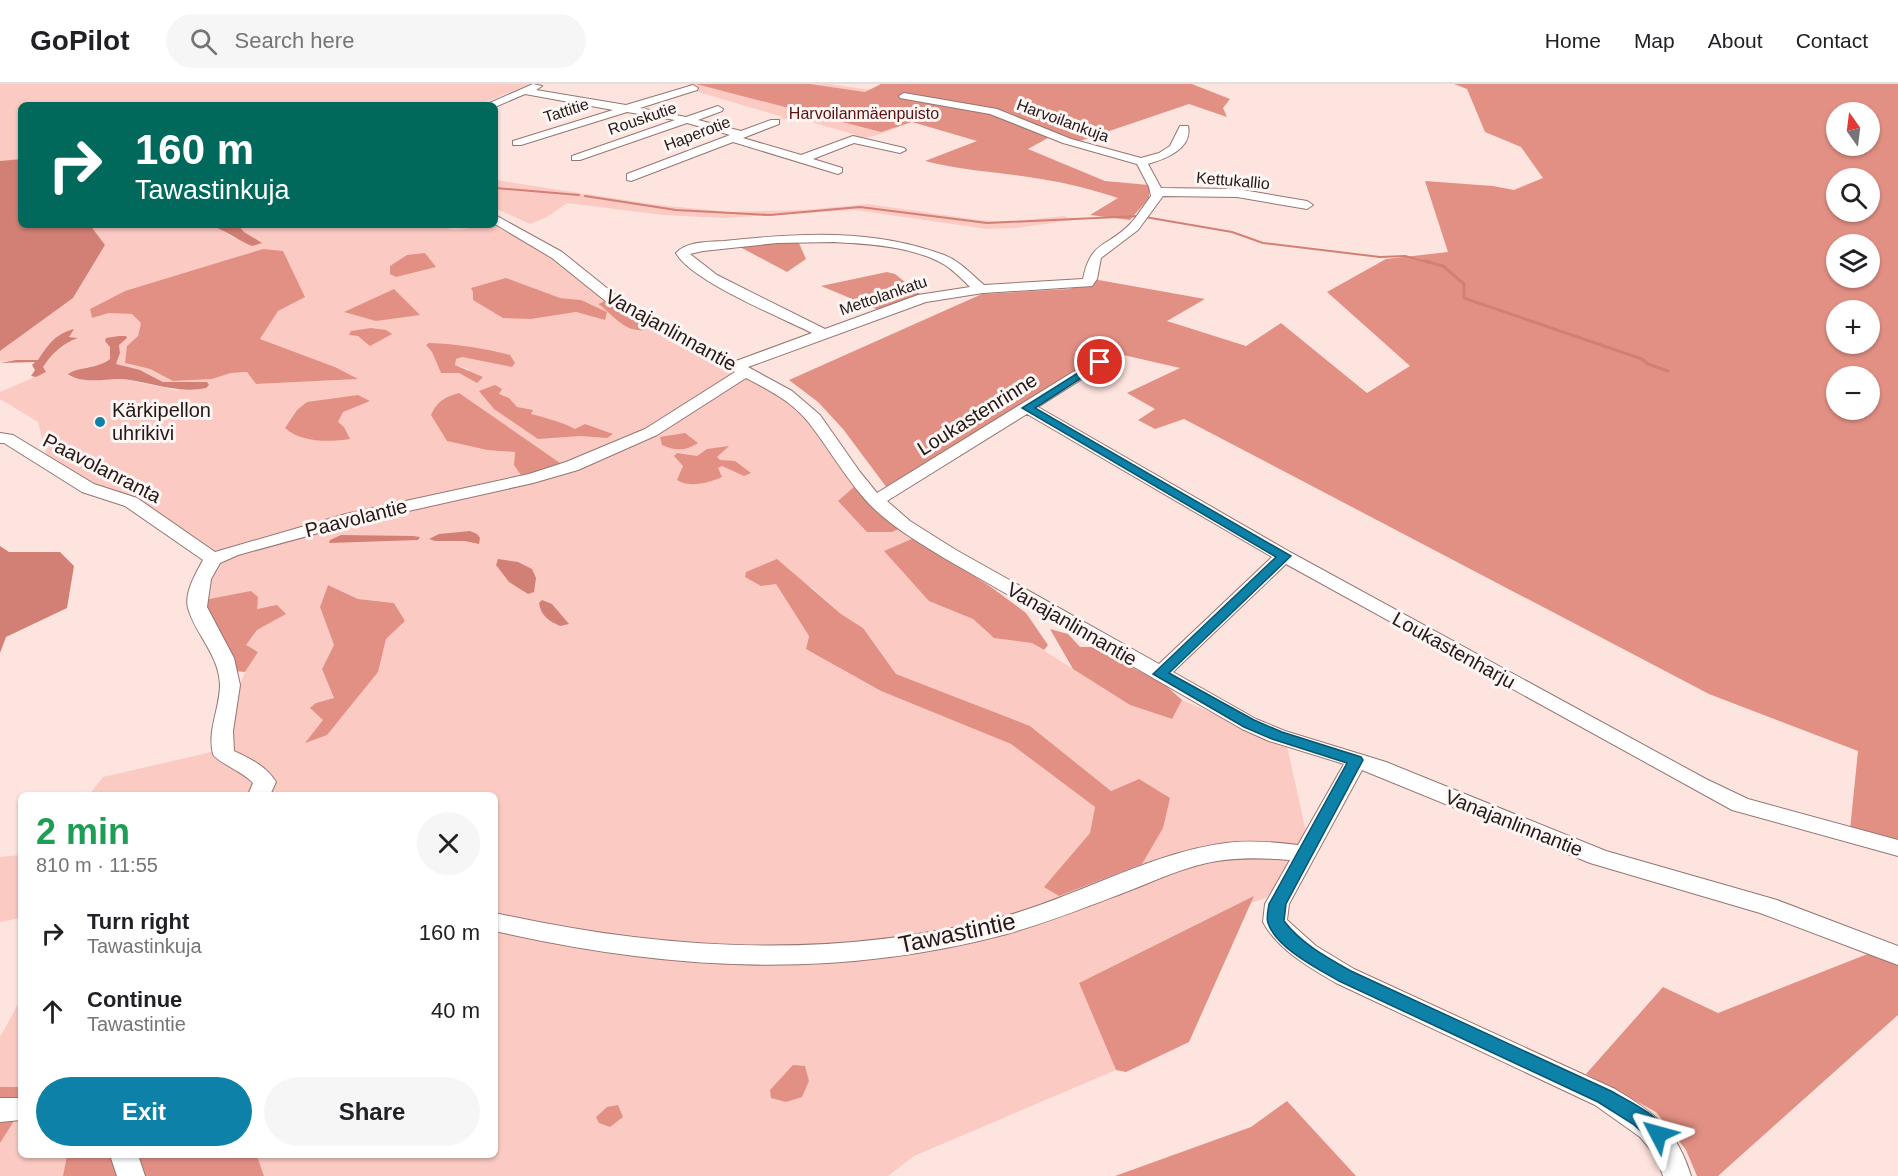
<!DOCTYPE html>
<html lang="en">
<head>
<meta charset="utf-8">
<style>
	:root { --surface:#fff; --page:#f6f6f6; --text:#202124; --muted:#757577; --line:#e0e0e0; --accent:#0e81a8 }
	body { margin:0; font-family:Arial,sans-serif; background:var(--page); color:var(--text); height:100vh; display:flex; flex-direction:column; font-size:22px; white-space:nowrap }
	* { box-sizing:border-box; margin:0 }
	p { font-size:20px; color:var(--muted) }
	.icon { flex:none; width:33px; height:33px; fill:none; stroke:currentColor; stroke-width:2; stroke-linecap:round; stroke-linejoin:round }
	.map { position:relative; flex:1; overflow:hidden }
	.sheet { position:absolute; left:18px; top:708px; width:480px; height:366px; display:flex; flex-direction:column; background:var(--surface); border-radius:9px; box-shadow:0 2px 4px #0004 }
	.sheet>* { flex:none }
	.top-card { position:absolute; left:18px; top:18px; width:480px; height:126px; border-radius:9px; box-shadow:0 2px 4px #0004; background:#00695c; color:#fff; overflow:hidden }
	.needle { width:39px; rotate:346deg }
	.tools { position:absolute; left:1826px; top:18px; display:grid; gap:12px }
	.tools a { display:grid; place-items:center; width:54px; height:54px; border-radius:50%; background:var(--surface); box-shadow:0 2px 4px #0004; font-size:30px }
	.pin { position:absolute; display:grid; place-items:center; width:51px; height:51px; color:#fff; margin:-26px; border:3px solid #fff; border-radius:50%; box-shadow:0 2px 6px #0007 }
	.me { position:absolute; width:66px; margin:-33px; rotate:309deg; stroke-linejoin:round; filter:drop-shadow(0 0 4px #0008) }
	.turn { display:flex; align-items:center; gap:21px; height:126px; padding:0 18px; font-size:27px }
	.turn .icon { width:78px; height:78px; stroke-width:2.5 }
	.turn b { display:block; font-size:42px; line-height:51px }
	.round { display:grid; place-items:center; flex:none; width:63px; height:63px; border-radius:32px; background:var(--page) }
	.summary { display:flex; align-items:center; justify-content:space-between; height:102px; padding:0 18px }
	h1 { font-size:36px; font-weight:700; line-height:45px; color:#1e9e55 }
	.cta { display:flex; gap:12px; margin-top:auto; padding:12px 18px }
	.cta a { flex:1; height:69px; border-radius:36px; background:var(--accent); color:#fff; font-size:24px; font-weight:700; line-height:69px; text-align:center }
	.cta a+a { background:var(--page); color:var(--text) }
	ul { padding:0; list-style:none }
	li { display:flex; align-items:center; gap:18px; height:78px; padding:0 18px }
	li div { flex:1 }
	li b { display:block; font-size:22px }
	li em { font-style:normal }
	header { display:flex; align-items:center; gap:36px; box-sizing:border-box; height:84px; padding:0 30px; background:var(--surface); border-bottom:2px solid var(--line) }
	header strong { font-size:28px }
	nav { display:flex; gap:33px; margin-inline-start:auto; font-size:21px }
	.search { width:420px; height:54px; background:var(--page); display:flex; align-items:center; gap:15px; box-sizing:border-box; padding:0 21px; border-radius:33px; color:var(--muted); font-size:22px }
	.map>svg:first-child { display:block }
	.green { fill:#fbcac3; fill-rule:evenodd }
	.forest { fill:#e39084; fill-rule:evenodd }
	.water { fill:#d28075 }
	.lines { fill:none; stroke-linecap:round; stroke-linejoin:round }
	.stream-far1 { stroke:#d28075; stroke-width:2 }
	.stream { stroke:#d28075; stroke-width:3 }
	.minor-casing { stroke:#947672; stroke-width:2 }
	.minor { fill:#fff; fill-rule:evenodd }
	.route { fill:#0e81a8; stroke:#09546d; stroke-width:1.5 }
	.poi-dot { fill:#0e81a8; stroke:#fdf6f5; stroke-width:2 }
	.labels { text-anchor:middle; stroke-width:6; stroke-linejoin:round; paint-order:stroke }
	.far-street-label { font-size:16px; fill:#241917; stroke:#fdf6f5 }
	.far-park-label { font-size:16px; fill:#5c120e; stroke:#fdf6f5 }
	.street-label { font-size:20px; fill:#241917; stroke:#fdf6f5 }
	.poi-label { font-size:20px; fill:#241917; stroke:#fdf6f5; text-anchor:start }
	.near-street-label { font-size:24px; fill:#241917; stroke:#fdf6f5 }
</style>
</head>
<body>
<header>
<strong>GoPilot</strong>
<div class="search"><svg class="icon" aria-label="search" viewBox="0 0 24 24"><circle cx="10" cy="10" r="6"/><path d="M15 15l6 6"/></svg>Search here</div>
<nav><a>Home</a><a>Map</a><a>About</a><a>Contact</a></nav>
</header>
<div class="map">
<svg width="1898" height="1092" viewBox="0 0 1898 1092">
	<rect width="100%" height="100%" fill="#fee4df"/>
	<g class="green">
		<polygon points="0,0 531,0 478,21 21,21 21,75 0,77"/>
		<path d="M687 0H830L871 6 881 0H974C948 16 881 61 852 53L856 51 801 35H777L783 33 695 7 693 2Z"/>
		<polygon points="495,96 658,121 729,128 804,126 868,120 979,136 1004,138 1064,132 1073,136 1017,144 987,145 855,126 724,134 663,131 567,119 547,133 530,140 495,124"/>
		<path d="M495 140 550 173 605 217 598 220 645 246 648 241 783 313 799 327 814 345 855 402 839 418 901 444 914 454 888 466 942 522 973 535 989 550 1001 555 1032 559 1130 621 1171 635 1182 616 1287 662 1306 748 1292 771 1305 770 1266 814 1218 830 1079 899 1116 986 914 1072 888 1092H264L258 1076 252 1071H495V711H89L103 693 229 664 223 642 245 588 258 568 245 561 257 546 285 530 204 516 210 492 222 474 147 421 85 399 48 377 38 338 0 315V308L46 288 42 283C50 269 62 260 77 254L68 253 73 246 44 267 38 276 0 277V267L73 214 105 161 90 141H209L220 144 233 154 261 159 244 148 238 141H435L454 146 466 145 474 141ZM394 205 419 231 345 228ZM125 207 278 227 260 255 335 283 357 295 256 300 248 288 231 289 212 295 173 297 150 285 125 279 138 252 141 239 132 230 109 229 92 234 90 225ZM473 208 581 216 605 236 576 228 531 235 473 216ZM127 254 119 261 120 269 116 280 147 289 163 298 177 299 179 307 123 295 86 296 73 287 93 284 110 275V263ZM432 268 512 276 489 278 462 273 455 275V281L468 285 477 299 459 289H441ZM459 310 556 384 514 381 515 368 487 366 447 357ZM297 326 341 331 337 338 286 344ZM776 500 811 503 841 530 863 544 896 590 1030 642 1111 707 1139 695 1045 803 1090 749 1095 723 1011 660 881 607 806 564 809 552ZM328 501 358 515 394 519 405 537 386 555 378 588 306 658 324 635 316 619 334 614 322 585 334 561 320 523Z"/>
		<polygon points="21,771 21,834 0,838 0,773"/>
		<polygon points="21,915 21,1003 0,1003 0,953"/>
		<polygon points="21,1026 21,1071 67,1071 63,1092 0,1092 0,1059"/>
	</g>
	<g class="forest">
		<path d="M696 0H810L865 8 881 0H1192L1230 15 1223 24 1227 33 1189 20 1077 58 1055 50 1028 65 1105 97 1149 101V114L1130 136 1090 131 1118 114C1093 106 1068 99 1041 95 1002 88 963 87 925 77L977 57 912 38 881 48Z"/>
		<path d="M1454 0H1898V763L1850 746 1858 667 1709 610 1184 335 1155 345 1138 336 1155 325 1127 309 1180 284 1119 270 1105 269 887 404 843 345 818 318 789 296 982 210 1069 205 1088 200 1093 195 1205 215 1167 237 1246 262 1281 239 1367 309 1410 282 1327 208 1386 175 1448 168 1425 97 1493 102 1514 106 1543 94 1521 63 1485 48 1467 5ZM1836 28H1869V62H1836ZM1836 94H1869V128H1836ZM1836 160H1869V194H1836ZM1836 226H1869V260H1836ZM1836 292H1869V326H1836Z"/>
		<polygon points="798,157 806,175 787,188 738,162"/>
		<polygon points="263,165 283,167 305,213 278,227 260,255 335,283 358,295 256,300 247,288 231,289 212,295 173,297 150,285 125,279 127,262 138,252 141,239 132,230 109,229 92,234 90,225 125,207"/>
		<polygon points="425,169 436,183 396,193 390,190 390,182 407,171"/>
		<polygon points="887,188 895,190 921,211 881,227 821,202"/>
		<polygon points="506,194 560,214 581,216 607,228 605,236 576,228 531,235 503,234 473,216 473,208 471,204"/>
		<polygon points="394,205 420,231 376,237 344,228"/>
		<path d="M605 217 620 228 648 242 645 246C624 249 613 230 598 220Z"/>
		<polygon points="371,244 386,246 392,250 370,262 358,252 349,251 351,247"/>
		<path d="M429 259C457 260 483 264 510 271L515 279 512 283 462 273 456 275 455 281 483 293 477 299 459 289H441L432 268 426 261Z"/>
		<path d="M495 301 502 305 499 310 509 314 517 323 533 326 531 330C546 334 562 338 575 345L585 340 613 350 607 354 580 352 538 355 494 325 479 307Z"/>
		<path d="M459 309 560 379 556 384 521 391 514 381 515 368 487 366 447 357 431 331C437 317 445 313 459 309Z"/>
		<path d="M358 311 370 317 343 328 338 338 344 343 350 355C329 358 302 359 285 344L297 326 307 318Z"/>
		<path d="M685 349 698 359C686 367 675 367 662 361L660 353Z"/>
		<path d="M729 362 717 373 720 376 735 377 751 389 744 392 722 382 718 384 722 393C708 399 690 404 677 396L683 382 674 372 677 369 697 372 707 365Z"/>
		<polygon points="855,402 901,444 892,448 867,448 838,417"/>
		<polygon points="914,454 991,503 1026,529 1048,561 1044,566 1032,559 994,554 973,535 929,517 884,467"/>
		<polygon points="777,475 841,530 863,544 896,590 1030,642 1111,707 1139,695 1170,714 1163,744 1142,780 1059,812 1044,803 1090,749 1095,723 1011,660 881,607 806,565 809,552 776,500 761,502 745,493 746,488"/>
		<polygon points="328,501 358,515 394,519 405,537 386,555 378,588 327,651 305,659 323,636 310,624 316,619 334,614 322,585 334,561 320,523"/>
		<polygon points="251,507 258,513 257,525 277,521 286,530 257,546 246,561 258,568 245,588 234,587 204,516"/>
		<polygon points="1050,545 1068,550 1080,563 1092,563 1164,600 1182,616 1172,635 1130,621 1073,585"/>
		<polygon points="1254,812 1189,958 1126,988 1116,986 1079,899"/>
		<polygon points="1870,869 1898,881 1898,931 1718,1092 1697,1092 1686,1066 1656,1028 1586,990 1663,903 1718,929"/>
		<polygon points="793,981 805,982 809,997 802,1013 786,1018 771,1014 770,1006"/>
		<polygon points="0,1003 21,1003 21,1026 0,1059"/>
		<polygon points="1287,1017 1356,1092 1115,1092 1251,1043"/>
		<polygon points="618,1021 623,1033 610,1043 599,1039 596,1033 607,1023"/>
		<polygon points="67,1071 252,1071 258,1075 264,1092 63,1092"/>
	</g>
	<g class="water">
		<polygon points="21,75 21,141 90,141 105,161 73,214 0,267 0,77"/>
		<path d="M209 141H238L244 148 262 159 252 162C237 156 224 145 209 141Z"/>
		<path d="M74 245 69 253 78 254C63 259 52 269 43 283L46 288 36 293 31 292 35 286 32 281 35 278 0 279 16 276H38C48 261 55 250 74 245Z"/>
		<path d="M119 252H126L127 254 119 261 120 269 116 280 140 286 163 298H207L209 301 206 304C177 310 151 298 123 295 106 294 83 301 68 290 80 282 95 286 110 275V263L105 257 106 254Z"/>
		<polygon points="470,447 477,450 480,454 479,460 465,457 435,457 429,455 439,450"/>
		<polygon points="341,451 413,452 420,453 418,456 329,459 330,456"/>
		<polygon points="0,462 9,468 60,468 74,482 67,524 6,553 0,569"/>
		<polygon points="498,475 518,478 532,485 536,494 534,508 528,510 509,498 496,481"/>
		<path d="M542 516 552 520 569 540 560 542C549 537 541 532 539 519Z"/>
	</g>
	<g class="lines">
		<g class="stream-far1">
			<polyline points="495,104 579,111"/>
			<polyline points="585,112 676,126 769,131"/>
			<polyline points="770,131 860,123 987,139 1139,132"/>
			<polyline points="1145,133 1232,148 1263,159 1380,173 1405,172 1430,179"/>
		</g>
		<polyline class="stream" points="1425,177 1443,182 1464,200 1464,214 1642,275 1648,280 1668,287"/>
		<defs>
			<g id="minor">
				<polygon points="533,0 542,2 536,6 626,21 693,1 698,4 697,6 640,24 686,33 718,22 723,25 722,27 698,36 741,47 771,36 779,36 779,40 743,54 801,71 853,52 904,64 906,66 900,69 854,59 813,75 842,84 842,88 838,90 733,58 631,97 627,96 627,90 730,51 687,39 580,76 572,76 572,72 675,36 627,28 521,61 513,61 513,57 613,26 525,10 495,23 485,21"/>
				<path d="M904 9 997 25 1071 55 1141 74 1159 69 1170 62 1180 42H1188C1193 65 1165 75 1148 80L1161 104 1237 105 1307 117 1313 121 1307 125 1237 113 1163 112 1138 146 1101 174 1097 195 1092 202 983 209 926 218 748 283 792 307 820 331 860 388 877 409 1094 275H1104L1106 278 1104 281 1038 323 1290 468 1706 695 1748 715 1898 756V772L1732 726 1286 480 1173 588 1256 635 1285 647 1386 678 1606 767 1777 816 1898 862V881L1760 829 1590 779 1362 686 1289 820 1287 836 1316 862 1354 885 1615 1005C1655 1029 1677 1046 1691 1092H1663L1656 1072 1640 1053 1595 1021 1336 899C1309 883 1278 866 1263 838L1265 820 1290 776C1265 774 1241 773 1217 777 1187 782 1159 795 1131 806 1089 822 1047 839 1003 851 831 896 667 886 495 847V829C666 867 832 876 1002 833 1077 813 1149 769 1226 759 1250 756 1274 758 1298 761L1344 680 1269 657 1242 645 944 474C915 456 885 439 863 413 843 390 828 363 809 339 793 318 769 306 746 294L657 351 578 386 533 399 355 439 238 471 220 479 211 495 207 523 234 574 240 601 233 647 234 667C251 675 266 682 276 698L270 711H248L253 699C245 689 215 677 213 670 207 646 220 624 220 601 219 570 195 550 188 524 184 509 196 489 203 476L125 422 82 408 4 359H0V349L13 351 94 400 137 414 215 468 346 430 529 390 566 378 645 345 735 288 613 223 552 174 495 140V131L562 168 623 217 736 277 812 249C782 234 691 197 676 169 687 157 709 158 724 157 798 149 873 144 944 171 960 177 971 190 984 201L1083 195C1091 155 1108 164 1131 139 1138 131 1144 121 1151 112L1149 103 1137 80 1063 59 990 30 900 14 899 12ZM834 158C869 160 913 162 945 181 954 187 962 195 970 203L918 211 825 245 717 191 690 170 703 167 777 159ZM1027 330 1272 473 1159 580 956 466 910 437 887 417Z"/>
				<polygon points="0,1014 21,1014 21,1036 0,1038"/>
				<polygon points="110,1071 138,1071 145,1092 117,1092"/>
			</g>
		</defs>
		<use href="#minor" class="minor-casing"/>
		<use href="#minor" class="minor"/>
	</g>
	<path class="route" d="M1100 275 1103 276V280L1035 324 1291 472 1169 589 1254 636 1282 648 1361 673 1363 676 1286 820 1284 837C1302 860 1326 873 1351 887L1611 1007C1630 1018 1658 1030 1668 1050L1665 1056 1658 1058 1651 1056 1633 1040 1598 1018 1339 897C1318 885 1276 864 1268 839 1266 834 1268 826 1269 820L1347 679 1272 655 1244 643 1153 590 1276 473 1022 324Z"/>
	<circle class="poi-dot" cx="100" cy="338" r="6"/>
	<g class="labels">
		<g class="far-street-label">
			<text transform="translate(566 26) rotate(-18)" y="6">Tattitie</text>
			<text transform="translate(642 34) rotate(-19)" y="6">Rouskutie</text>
			<text transform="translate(1063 36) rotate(20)" y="6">Harvoilankuja</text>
			<text transform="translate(697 49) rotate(-21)" y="6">Haperotie</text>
			<text transform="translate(1233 96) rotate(5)" y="6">Kettukallio</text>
			<text transform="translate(883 211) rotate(-19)" y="6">Mettolankatu</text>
		</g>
		<g class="far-park-label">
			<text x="864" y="35">Harvoilanmäenpuisto</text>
		</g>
		<g class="street-label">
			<text transform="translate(671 246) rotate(29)" y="7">Vanajanlinnantie</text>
			<text transform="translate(977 330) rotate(-32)" y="7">Loukastenrinne</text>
			<text transform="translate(102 384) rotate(27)" y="7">Paavolanranta</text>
			<text transform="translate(356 434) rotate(-14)" y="7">Paavolantie</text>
			<text transform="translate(1072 540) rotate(30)" y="7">Vanajanlinnantie</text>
			<text transform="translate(1454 566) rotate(29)" y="7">Loukastenharju</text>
			<text transform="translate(1514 739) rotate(22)" y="7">Vanajanlinnantie</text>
		</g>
		<g class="poi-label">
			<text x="112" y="333">Kärkipellon<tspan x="112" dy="23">uhrikivi</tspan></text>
		</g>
		<g class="near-street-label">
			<text transform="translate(957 849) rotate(-12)" y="8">Tawastintie</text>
		</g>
	</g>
</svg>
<div class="tools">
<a><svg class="needle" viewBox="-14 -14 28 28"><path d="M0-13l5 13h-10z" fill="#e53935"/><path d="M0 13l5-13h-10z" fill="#757577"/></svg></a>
<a><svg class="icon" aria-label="search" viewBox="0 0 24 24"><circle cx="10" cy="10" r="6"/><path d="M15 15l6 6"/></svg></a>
<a><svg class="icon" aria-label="layers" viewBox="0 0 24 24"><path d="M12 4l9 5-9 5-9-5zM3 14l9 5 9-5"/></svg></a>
<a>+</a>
<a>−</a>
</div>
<div class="pin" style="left:1100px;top:278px;background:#d93025"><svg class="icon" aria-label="arrive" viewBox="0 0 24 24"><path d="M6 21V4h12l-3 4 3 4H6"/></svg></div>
<svg class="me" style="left:1658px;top:1050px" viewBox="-20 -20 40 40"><path d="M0-17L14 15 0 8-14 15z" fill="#0e81a8" stroke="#fff" stroke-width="4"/></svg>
<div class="top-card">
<div class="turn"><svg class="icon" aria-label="right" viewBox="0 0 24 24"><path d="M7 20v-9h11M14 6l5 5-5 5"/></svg><div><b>160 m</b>Tawastinkuja</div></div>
</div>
<section class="sheet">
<div class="summary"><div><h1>2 min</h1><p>810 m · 11:55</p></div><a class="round"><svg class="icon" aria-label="close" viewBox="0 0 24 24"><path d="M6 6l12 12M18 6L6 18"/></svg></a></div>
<ul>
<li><svg class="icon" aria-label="right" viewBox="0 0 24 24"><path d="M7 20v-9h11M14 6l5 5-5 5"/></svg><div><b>Turn right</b><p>Tawastinkuja</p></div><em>160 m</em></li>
<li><svg class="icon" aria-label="ahead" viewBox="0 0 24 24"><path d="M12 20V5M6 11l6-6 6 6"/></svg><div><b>Continue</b><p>Tawastintie</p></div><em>40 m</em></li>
</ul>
<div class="cta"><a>Exit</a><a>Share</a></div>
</section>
</div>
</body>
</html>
